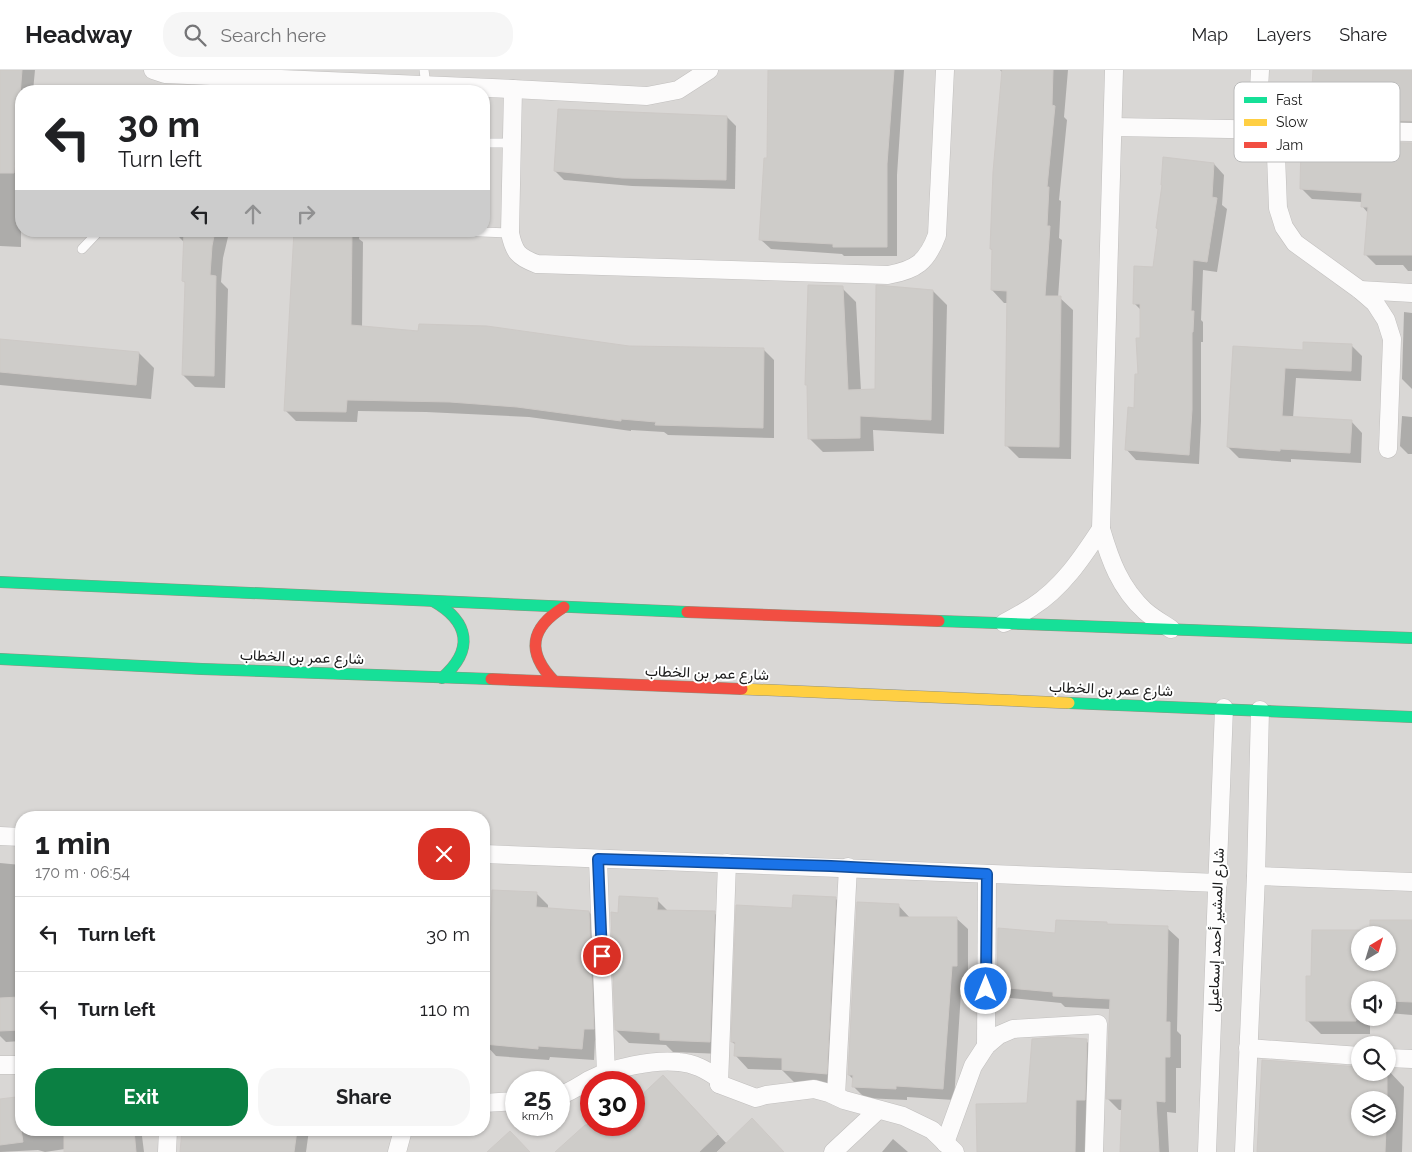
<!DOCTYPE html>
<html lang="en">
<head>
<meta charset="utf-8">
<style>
	:root { --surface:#fff; --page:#f6f6f6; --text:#202124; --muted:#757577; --line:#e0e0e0; --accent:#0b8043 }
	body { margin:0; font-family:Raleway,Vazirmatn,sans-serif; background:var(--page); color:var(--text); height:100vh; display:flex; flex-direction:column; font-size:19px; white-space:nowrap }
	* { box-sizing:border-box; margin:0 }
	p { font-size:16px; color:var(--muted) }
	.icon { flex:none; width:28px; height:28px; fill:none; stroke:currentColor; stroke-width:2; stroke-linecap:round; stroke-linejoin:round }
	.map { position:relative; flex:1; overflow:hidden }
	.panel { position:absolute; left:15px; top:741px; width:475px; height:325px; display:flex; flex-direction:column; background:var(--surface); border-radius:20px; box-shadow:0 1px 4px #0004 }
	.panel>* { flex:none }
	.banner { position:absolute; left:15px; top:15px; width:475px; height:152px; border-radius:20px; box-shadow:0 1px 4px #0004; background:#fff; color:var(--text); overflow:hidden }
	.needle { width:32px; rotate:38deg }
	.controls { position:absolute; left:1351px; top:856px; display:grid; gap:10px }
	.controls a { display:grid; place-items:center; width:45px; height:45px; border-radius:50%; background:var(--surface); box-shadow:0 1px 4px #0004; font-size:25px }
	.speed { position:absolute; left:505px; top:1001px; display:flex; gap:10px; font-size:25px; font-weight:700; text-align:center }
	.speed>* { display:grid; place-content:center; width:65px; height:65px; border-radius:50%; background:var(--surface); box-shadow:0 1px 4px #0004; line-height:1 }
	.speed small { font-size:12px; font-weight:400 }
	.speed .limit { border:8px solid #d22; background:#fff; color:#111 }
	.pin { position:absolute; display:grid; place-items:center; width:42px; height:42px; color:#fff; margin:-21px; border:2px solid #fff; border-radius:50%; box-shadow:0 1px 5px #0007 }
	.me { position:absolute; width:55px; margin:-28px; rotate:0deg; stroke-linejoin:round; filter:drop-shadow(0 0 4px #0008) }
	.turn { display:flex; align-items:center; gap:18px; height:105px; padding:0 20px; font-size:22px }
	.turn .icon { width:65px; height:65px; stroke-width:2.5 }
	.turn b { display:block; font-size:35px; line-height:42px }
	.lanes { display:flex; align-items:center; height:48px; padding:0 20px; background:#0003; justify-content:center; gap:25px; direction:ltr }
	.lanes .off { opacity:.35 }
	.round { display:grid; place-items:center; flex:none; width:52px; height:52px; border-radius:20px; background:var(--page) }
	.summary { display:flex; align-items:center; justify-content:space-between; height:85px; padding:0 20px }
	h1 { font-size:30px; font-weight:700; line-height:38px }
	.action { display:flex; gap:10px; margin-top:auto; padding:10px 20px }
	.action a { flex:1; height:58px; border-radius:20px; background:var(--accent); color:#fff; font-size:20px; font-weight:700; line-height:58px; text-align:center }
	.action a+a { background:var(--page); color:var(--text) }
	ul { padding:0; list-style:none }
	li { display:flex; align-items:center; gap:15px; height:75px; padding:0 20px; border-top:1px solid var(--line) }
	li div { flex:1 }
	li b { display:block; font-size:19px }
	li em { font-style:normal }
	header { display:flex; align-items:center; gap:30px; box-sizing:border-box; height:70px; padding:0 25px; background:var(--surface); border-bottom:1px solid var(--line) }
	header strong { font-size:24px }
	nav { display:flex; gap:28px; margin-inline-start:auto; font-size:18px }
	.search { width:350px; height:45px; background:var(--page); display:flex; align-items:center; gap:12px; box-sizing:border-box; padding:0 18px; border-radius:20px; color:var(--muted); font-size:19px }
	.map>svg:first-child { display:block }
	.residential { fill:#d9d7d5; fill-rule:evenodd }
	.shadow { fill:#0003; fill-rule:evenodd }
	.building { fill:#ceccc9; stroke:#cdc9c6; fill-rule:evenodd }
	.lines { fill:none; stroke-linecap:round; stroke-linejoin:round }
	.lane-casing { stroke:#c1bfbe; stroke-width:10 }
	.street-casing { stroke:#c1bfbe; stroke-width:19 }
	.fast-casing { stroke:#91917e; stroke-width:12 }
	.slow-casing { stroke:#91917e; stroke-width:12 }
	.jam-casing { stroke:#91917e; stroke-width:12 }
	.lane { stroke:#fcfbfb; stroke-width:9 }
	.street { stroke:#fcfbfb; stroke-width:18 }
	.fast { stroke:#16e098; stroke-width:11 }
	.slow { stroke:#ffcf43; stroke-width:11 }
	.jam { stroke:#f24e42; stroke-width:11 }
	.route-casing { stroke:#114b97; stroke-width:12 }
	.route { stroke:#1a73e8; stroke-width:9 }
	.labels { text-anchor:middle; stroke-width:4; stroke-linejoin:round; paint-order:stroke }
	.street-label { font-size:15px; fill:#1b1b1b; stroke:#fff }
	.key { fill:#fff; stroke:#bbb; stroke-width:1 }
	.key-label { font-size:14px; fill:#1b1b1b }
</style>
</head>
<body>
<header>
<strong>Headway</strong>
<div class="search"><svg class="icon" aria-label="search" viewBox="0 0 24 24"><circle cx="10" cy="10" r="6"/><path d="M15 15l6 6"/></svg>Search here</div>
<nav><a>Map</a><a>Layers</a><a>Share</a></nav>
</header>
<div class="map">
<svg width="1412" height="1082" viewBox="0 0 1412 1082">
	<rect width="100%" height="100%" fill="#eae7e4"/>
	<path class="residential" d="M0 0H1412V1082H0ZM21 21H484V161H21ZM21 748H484V1060H21ZM1360 865H1388V892H1360ZM1360 920H1388V948H1360ZM1360 975H1388V1002H1360ZM516 1012H559V1055H516ZM591 1012H634V1055H591ZM1360 1030H1388V1058H1360Z"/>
	<g class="shadow">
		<polygon points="0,0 35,0 33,21 21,21 21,177 0,176"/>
		<polygon points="770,0 904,0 897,105 897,186 844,186 842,184 771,179 760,169 769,89"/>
		<polygon points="1000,0 1068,0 1064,47 1067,50 1059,130 1061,131 1059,168 1062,170 1058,228 1060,228 1073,240 1071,389 1019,388 1007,376 1008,233 1004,233 992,220 993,181 991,179 1003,3"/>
		<polygon points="1314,0 1412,0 1412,61 1322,60 1311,49"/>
		<polygon points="727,47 736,56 735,119 632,116 564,110 555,101"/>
		<polygon points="1412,74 1412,201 1408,201 1403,195 1376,195 1366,185 1368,143 1362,136 1362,132 1312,129 1302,119"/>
		<polygon points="1214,94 1224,105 1222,135 1227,139 1217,202 1203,200 1201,250 1203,252 1203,272 1201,272 1201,351 1199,394 1136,390 1126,379 1135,339 1141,269 1141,240 1134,233"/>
		<polygon points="181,161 222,161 228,167 223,188 221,212 228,219 225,318 195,317 183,305 186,213 183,211 184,172 179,167"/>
		<polygon points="296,161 360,161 359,169 363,172 362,258 629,277 764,280 774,290 774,368 668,365 664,362 631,360 631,361 529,347 426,342 358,341 357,352 296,351 285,340"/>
		<polygon points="842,218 856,232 861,321 876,320 933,221 947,235 944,364 873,360 874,381 823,382 809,368 808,316 806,314"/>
		<polygon points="1404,242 1412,243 1412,319 1402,309"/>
		<polygon points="0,270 139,283 154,298 151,329 0,315"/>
		<polygon points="1351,275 1362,286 1361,311 1296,308 1293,348 1351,351 1362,363 1361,393 1291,389 1291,392 1239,388 1228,377 1234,278 1304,281"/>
		<polygon points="1402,346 1412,347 1412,384 1408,384 1400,376"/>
		<polygon points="0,793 21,795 21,971 6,972 0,966"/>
		<polygon points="536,823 548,835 548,839 589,842 601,854 605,971 595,970 594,990 550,987 549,990 496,986 485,974"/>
		<polygon points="835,828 848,841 839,1016 795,1013 782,1000 748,999 736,986 736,975 732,972 793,839"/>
		<polygon points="657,830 669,842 714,843 727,855 722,984 673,982 666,975 629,973 616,960 619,844"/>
		<polygon points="898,835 910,848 956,848 968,859 968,907 962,907 954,1030 907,1027 907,1030 865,1028 854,1017 854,1010 849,1005"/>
		<path d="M1412 851V945L1388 943V920H1360V948H1370V964H1321L1307 950 1313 908V861H1371ZM1360 865H1388V892H1360Z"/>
		<polygon points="1107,854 1109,856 1167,858 1179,869 1177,961 1181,965 1181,998 1176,998 1176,1043 1167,1042 1169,1082 1121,1082 1123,1040 1119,1040 1108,1029 1110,939 1065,937 1061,933 1010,928 998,917 1056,864"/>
		<polygon points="1086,971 1099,983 1087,1082 978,1082 1028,1034"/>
		<path d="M1360 998V1002H1388V1000L1404 1017 1402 1082H1258ZM1360 1030H1388V1058H1360Z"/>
		<polygon points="663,1006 727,1074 783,1082 557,1082 591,1051 591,1055 634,1055 634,1033"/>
		<polygon points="16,1028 21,1032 21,1060 148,1060 142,1066 144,1082 65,1082 65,1079 45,1082 38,1080 0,1082 0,1030"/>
		<polygon points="183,1060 309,1060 306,1082 181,1082"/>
		<polygon points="893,1069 908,1082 882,1082"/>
	</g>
	<g class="building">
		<polygon points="0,0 22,0 14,103 0,103"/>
		<polygon points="768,0 894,0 887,94 887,177 833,177 833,174 759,170 764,88 767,88"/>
		<polygon points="1002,0 1053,0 1052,35 1055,36 1047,117 1049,117 1047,156 1050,156 1045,226 1061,226 1059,377 1005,376 1007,221 991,220 992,179 990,179 993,102"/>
		<polygon points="1313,0 1412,0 1412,51 1310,50"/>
		<polygon points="558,39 727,46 726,110 622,108 554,101"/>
		<polygon points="1309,71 1412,73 1412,185 1364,185 1368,137 1361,137 1362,123 1300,119 1301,72 1309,72"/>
		<polygon points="1163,87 1214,93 1212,127 1217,128 1207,192 1193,190 1191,241 1194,241 1193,262 1192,262 1192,340 1189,385 1125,380 1128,337 1134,338 1135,304 1138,304 1136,268 1140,268 1140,234 1133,234 1134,196 1153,197 1158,159 1156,158 1162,115 1161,115"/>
		<polygon points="184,161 215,161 212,176 210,205 216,206 214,306 182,305 185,212 182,211"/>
		<polygon points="294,161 352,161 351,255 418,261 419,254 487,256 629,276 764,278 763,358 655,355 656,352 621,349 621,351 517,337 450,332 347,330 346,342 284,341"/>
		<polygon points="808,215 843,216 848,320 875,319 876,215 933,220 931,350 860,346 860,368 808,369 807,315 805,315"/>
		<polygon points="0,269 139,282 136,315 0,302"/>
		<polygon points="1303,272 1352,274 1351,301 1285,298 1282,346 1352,350 1350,383 1280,379 1280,381 1227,377 1233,276 1303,280"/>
		<polygon points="492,820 537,822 536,837 589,841 594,959 584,959 582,979 538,976 538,979 484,974 487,940"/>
		<polygon points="793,825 836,827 827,1004 782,1000 782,988 734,986 735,972 731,972 736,835 792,838"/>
		<polygon points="619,826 658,828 657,840 715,841 710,972 660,970 660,963 615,960 611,842 618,843"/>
		<polygon points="857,832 899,834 899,847 957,847 957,896 952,896 943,1019 896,1016 896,1019 852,1017 853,1005 848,1005"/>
		<polygon points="1056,850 1107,852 1107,854 1168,856 1166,952 1170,952 1170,987 1165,987 1165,1032 1156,1031 1159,1082 1120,1082 1122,1029 1106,1029 1110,929 1053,926 1053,922 997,917 998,858 1055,863"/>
		<path d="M1370 850H1412V932L1388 931V920H1360V929H1356V951H1306V906H1311L1312 860H1370ZM1360 865H1388V892H1360Z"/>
		<polygon points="19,927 21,960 0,961 0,928"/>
		<polygon points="1058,967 1087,969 1085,1030 1076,1030 1075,1082 977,1082 976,1034 1027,1033 1032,969"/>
		<polygon points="1262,990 1360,997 1360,1002 1387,1002 1387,1030 1360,1030 1360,1058 1386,1058 1385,1082 1257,1082"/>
		<polygon points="663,1005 718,1064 699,1082 555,1082 585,1055 634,1055 634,1032"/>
		<polygon points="16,1027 23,1072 0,1075 0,1029"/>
		<polygon points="752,1048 784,1082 717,1082"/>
		<polygon points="64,1060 134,1060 136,1082 64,1082"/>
		<polygon points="182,1060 297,1060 294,1082 180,1082"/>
		<polygon points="510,1061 530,1082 487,1082"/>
	</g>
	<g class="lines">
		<defs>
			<g id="lane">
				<polyline points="424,0 426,15"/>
				<polyline points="484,73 512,73"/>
				<polyline points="453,161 510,163"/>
				<polyline points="82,179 99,161"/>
			</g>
			<g id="street">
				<polyline points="153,0 165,4 513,19 647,26 678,20 709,0"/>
				<path d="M1114 0 1101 459C1110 490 1120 518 1145 541 1153 548 1162 553 1171 559"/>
				<path d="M513 19 510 163C514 182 518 187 537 194L888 205C916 200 927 192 937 165L945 0"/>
				<polyline points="1113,57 1412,62"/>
				<polyline points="1257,59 1260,0"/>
				<polyline points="1275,59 1278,138 1284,157 1295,173 1360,220 1375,233 1386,250 1392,269 1388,379"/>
				<polyline points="1360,220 1412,223"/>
				<path d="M1004 553C1013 548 1023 543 1032 537 1062 518 1082 488 1101 459"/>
				<polyline points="0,766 21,767"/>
				<polyline points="484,784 1218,813"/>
				<polyline points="598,789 606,1004"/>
				<polyline points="1256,806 1412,812"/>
				<polyline points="986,976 987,804"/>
				<polyline points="1248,978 1360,986"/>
				<polyline points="1388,988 1412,989"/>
				<polyline points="0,995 21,995"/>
				<polyline points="719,1014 727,793"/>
				<path d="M559 1026C570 1022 579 1016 589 1010 613 998 653 989 679 992 694 993 706 1000 718 1008L719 1014 756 1028 766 1025 814 1019 829 1023 844 1030 903 1046 932 1060 955 1082"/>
				<polyline points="836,1026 848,797"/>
				<polyline points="484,1033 516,1031"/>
				<polyline points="945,1073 973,996 986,976 999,965 1013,959 1098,954 1094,1082"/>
				<polyline points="167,1082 168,1060"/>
				<polyline points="397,1082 403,1060"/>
				<polyline points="833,1082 878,1040"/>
				<polyline points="1207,1082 1224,638"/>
				<polyline points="1244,1082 1256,806 1260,640"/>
			</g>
			<g id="fast">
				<polyline points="0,512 687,542"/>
				<path d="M433 531C470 552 474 580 442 608"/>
				<polyline points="939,551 1412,568"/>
				<polyline points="0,589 202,599 491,609"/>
				<polyline points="1069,633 1412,647"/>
			</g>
			<polyline id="slow" points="742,619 1069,633"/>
			<g id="jam">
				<polyline points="687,542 939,551"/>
				<polyline points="491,609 742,619"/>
				<path d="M554 611C526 582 530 558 564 537"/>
			</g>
		</defs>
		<use href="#lane" class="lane-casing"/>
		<use href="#street" class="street-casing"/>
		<use href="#fast" class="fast-casing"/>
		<use href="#slow" class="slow-casing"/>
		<use href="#jam" class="jam-casing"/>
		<use href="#lane" class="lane"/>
		<use href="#street" class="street"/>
		<use href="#fast" class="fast"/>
		<use href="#slow" class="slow"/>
		<use href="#jam" class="jam"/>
	</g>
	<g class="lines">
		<defs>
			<polyline id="route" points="602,886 598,789 831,796 987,804 986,919"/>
		</defs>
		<use href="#route" class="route-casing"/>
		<use href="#route" class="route"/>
	</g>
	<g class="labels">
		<g class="street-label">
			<text transform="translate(302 587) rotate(2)" y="5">شارع عمر بن الخطاب</text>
			<text transform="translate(707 603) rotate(2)" y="5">شارع عمر بن الخطاب</text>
			<text transform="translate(1111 619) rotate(2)" y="5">شارع عمر بن الخطاب</text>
			<text transform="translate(1216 860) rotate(-88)" y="5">شارع المشير أحمد إسماعيل</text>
		</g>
	</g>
	<rect x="1234" y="12" width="166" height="80" rx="8" class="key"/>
	<rect x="1244" y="27" width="23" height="6" fill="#16e098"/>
	<rect x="1244" y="49" width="23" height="7" fill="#ffcf43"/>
	<rect x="1244" y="72" width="23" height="6" fill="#f24e42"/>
	<g class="key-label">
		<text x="1276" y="35">Fast</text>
		<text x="1276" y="57">Slow</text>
		<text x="1276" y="80">Jam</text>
	</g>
</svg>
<div class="controls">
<a><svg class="needle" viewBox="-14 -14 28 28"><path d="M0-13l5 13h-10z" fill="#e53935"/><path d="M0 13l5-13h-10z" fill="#757577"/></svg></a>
<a><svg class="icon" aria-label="sound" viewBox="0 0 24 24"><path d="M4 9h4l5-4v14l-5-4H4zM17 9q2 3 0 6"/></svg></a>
<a><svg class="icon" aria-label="search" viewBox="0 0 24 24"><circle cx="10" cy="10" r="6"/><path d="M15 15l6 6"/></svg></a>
<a><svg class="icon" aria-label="layers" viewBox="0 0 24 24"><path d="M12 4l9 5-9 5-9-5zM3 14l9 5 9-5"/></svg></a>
</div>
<div class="speed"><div>25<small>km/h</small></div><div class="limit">30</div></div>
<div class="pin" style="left:602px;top:886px;background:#d93025"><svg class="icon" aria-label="arrive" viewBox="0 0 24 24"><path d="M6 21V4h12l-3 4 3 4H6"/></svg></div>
<svg class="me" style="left:986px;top:919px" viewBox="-20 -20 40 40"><circle r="17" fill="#1a73e8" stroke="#fff" stroke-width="3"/><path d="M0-11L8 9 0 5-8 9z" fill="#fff"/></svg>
<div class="banner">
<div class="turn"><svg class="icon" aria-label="left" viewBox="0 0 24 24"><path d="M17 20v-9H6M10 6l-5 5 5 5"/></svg><div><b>30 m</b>Turn left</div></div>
<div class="lanes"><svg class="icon" aria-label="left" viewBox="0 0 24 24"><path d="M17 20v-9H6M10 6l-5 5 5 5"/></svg><svg class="icon off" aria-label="ahead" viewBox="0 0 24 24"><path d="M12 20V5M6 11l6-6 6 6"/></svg><svg class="icon off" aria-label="right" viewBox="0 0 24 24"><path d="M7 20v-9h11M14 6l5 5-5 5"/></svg></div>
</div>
<section class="panel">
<div class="summary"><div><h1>1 min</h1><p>170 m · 06:54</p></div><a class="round" style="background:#d93025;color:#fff"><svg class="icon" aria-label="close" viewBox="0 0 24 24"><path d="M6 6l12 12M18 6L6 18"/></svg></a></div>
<ul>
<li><svg class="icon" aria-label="left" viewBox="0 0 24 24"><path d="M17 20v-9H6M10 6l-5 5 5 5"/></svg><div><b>Turn left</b></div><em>30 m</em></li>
<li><svg class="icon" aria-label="left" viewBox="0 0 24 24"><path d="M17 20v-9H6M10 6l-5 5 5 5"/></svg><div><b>Turn left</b></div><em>110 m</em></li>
</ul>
<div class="action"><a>Exit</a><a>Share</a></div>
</section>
</div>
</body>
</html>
